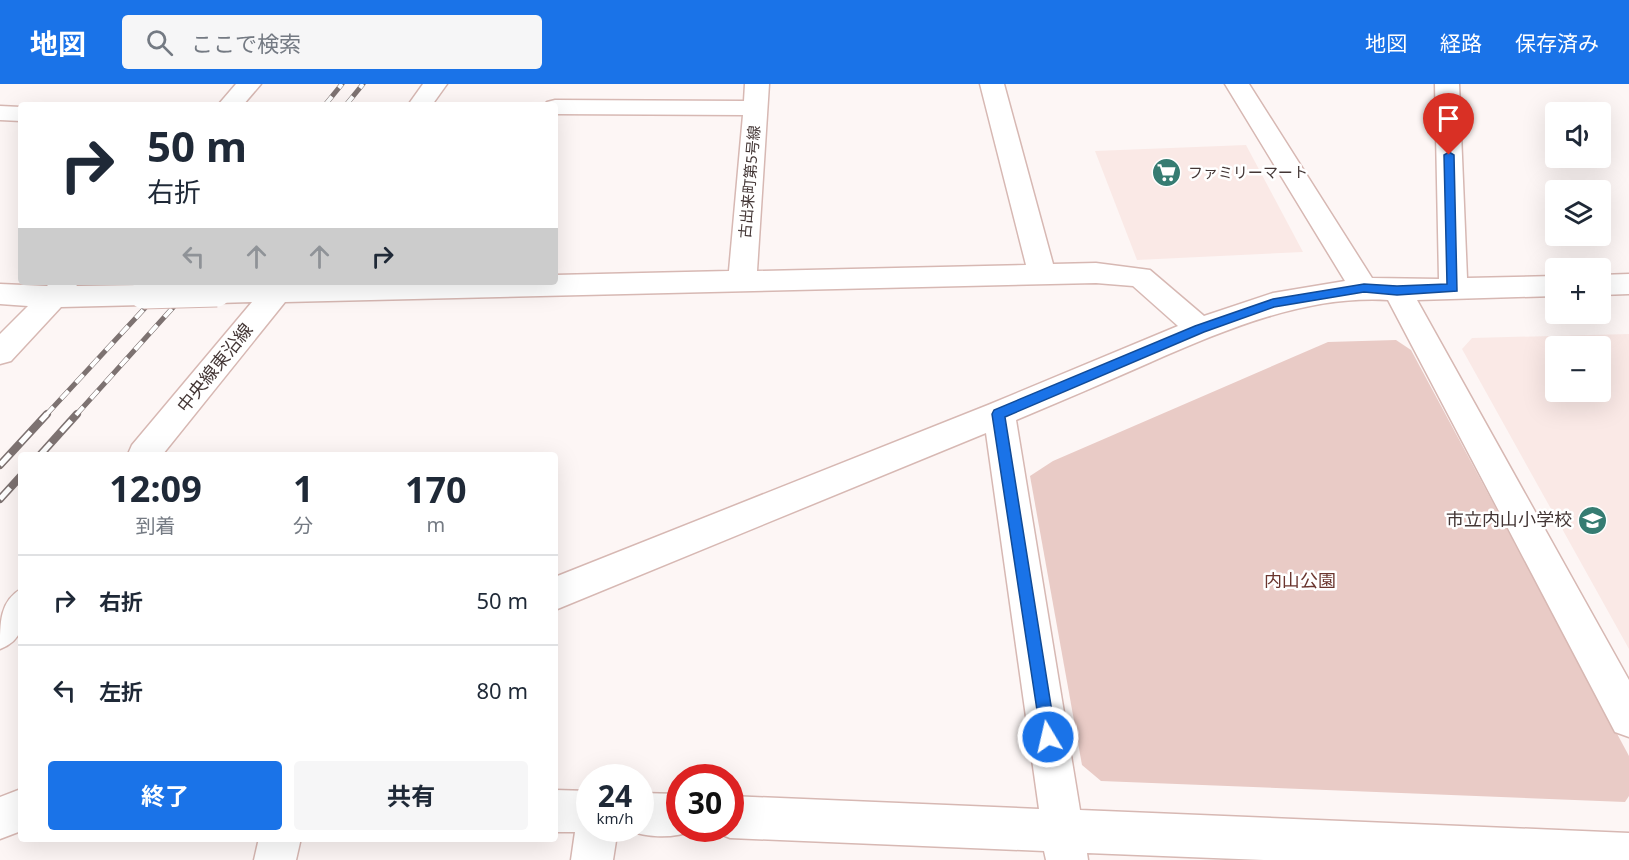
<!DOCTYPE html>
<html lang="ja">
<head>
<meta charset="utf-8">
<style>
	:root { --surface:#fff; --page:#f6f6f7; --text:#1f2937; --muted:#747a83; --line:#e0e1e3; --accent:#1a73e8 }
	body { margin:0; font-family:"Noto Sans","Noto Sans JP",sans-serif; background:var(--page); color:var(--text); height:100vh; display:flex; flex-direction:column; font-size:22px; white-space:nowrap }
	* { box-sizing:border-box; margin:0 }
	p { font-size:20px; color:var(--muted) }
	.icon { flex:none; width:33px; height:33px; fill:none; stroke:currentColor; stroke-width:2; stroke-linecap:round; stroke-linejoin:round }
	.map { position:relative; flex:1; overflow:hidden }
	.drawer { position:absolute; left:18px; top:368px; width:540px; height:390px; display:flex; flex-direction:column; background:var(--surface); border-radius:6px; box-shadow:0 6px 24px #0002 }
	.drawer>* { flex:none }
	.top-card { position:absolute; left:18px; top:18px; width:540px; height:183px; border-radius:6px; box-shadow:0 6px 24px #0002; background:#fff; color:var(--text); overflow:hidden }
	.fabs { position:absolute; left:1545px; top:18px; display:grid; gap:12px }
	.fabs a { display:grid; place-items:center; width:66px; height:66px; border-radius:6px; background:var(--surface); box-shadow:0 6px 24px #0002; font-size:30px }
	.speed { position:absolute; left:576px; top:680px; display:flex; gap:12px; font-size:30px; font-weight:700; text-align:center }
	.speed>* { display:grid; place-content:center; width:78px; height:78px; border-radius:50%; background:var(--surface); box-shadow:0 6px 24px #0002; line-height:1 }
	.speed small { font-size:15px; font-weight:400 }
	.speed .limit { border:9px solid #d22; background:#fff; color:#111 }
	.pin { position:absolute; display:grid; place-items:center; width:51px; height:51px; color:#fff; margin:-62px -26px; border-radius:50% 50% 50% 0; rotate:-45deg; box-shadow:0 0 6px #0007 }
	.pin .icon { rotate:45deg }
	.me { position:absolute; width:66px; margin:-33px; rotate:351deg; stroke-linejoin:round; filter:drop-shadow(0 0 4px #0008) }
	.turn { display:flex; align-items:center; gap:21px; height:126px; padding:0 30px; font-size:27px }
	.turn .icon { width:78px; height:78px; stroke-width:2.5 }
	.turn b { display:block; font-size:42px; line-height:51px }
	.lanes { display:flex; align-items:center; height:57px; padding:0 30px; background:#0003; justify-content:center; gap:30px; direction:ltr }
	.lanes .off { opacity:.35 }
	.eta { display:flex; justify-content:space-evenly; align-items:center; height:102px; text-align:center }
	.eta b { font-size:36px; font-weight:700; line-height:42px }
	.cta { display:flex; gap:12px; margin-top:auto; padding:12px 30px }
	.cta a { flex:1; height:69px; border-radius:6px; background:var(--accent); color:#fff; font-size:24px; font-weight:700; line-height:69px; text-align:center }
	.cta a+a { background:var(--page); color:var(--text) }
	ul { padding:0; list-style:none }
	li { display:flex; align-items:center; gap:18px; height:90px; padding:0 30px; border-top:2px solid var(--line) }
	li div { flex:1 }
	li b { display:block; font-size:22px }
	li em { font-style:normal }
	header { display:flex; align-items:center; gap:36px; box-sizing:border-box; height:84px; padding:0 30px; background:var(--accent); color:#fff }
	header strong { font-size:28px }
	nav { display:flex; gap:33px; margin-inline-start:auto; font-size:21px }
	.search { width:420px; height:54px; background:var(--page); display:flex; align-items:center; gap:15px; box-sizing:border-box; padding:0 21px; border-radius:6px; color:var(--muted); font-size:22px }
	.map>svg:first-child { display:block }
	.built { fill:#fae9e6; fill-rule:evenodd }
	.green { fill:#e9cbc6 }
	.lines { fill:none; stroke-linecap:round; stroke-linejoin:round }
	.minor-casing { stroke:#d7b8b3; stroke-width:3 }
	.minor { fill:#fff; fill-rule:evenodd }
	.rail-far1-casing { stroke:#7d7271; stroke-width:5 }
	.rail-casing { stroke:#7d7271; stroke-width:8 }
	.rail-far1 { stroke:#fff; stroke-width:4; stroke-dasharray:11; stroke-linecap:butt }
	.rail { stroke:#fff; stroke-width:5; stroke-dasharray:15; stroke-linecap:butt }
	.minor-bridge-casing { stroke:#d7b8b3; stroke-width:29; stroke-linecap:butt }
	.minor-bridge { stroke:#fff; stroke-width:27 }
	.route { fill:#1a73e8; stroke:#114b97; stroke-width:1.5 }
	.labels { text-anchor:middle; stroke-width:5; stroke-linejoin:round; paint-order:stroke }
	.far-poi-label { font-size:15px; fill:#433635; stroke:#fff; text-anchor:start }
	.far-street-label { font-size:15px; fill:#433635; stroke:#fff }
	.street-label { font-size:18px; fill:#433635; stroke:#fff }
	.poi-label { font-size:18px; fill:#433635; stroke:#fff; text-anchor:end }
	.park-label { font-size:18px; fill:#6a352e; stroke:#fff }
</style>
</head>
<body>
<header>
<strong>地図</strong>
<div class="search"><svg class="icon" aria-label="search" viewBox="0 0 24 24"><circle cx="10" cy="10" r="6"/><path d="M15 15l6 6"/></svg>ここで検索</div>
<nav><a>地図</a><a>経路</a><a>保存済み</a></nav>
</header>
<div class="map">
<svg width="1629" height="776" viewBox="0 0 1629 776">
	<rect width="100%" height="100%" fill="#fdf6f5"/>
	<g class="built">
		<polygon points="1246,61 1303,168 1137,176 1095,67"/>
		<path d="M1629 250V565L1462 265 1472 254ZM1556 262H1600V308H1556Z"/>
	</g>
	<polygon class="green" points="1396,256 1411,266 1629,672 1629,712 1625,718 1101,697 1082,681 1030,392 1053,377 1328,258"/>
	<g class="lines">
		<defs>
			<g id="minor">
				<polygon points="236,0 261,0 243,21 218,21"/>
				<polygon points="423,0 447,0 432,21 408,21"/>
				<path d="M745 0H769L757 187 1026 181 980 0H1004L1053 180 1096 179 1150 186 1204 232 1273 209 1345 197 1225 0H1249L1372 194 1439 195 1435 0H1459L1467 194 1556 192V212L1417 216 1629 596V653L1615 648 1388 216C1305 211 1225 246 1151 278 1106 298 1061 317 1016 336L1080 726 1629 749V776H1264L1087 769 1088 776H1046L1044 767 730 754 715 748 714 744H730V712L1039 725 986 349 555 526V493L988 321 1178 242 1133 202 1096 199 285 218 163 370H128L132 361 252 218 217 219 207 216 203 209 207 202 217 199 250 198H555V191L729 187 743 31 555 30V21H544L547 18 555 16 744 17Z"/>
				<polygon points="0,22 21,23 21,37 0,36"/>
				<polygon points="1629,190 1629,210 1600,211 1600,191"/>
				<polygon points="51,198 74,198 77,202 143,201 153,204 157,211 153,218 143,221 61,223 11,277 0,280 0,250 28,222 0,220 0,200 47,202"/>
				<path d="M21 505C21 532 29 554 0 565 0 538 0 517 21 505Z"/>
				<polygon points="21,705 21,747 0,755 0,713"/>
				<polygon points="555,706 590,707 590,744 618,744 613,776 571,776 575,748 555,748"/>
				<path d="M640 709 680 710V744L695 746C673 755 647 754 625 745L640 744Z"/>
				<polygon points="259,754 301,754 296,776 254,776"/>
			</g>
		</defs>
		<use href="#minor" class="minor-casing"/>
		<use href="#minor" class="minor"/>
		<defs>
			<g id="rail-far1">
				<polyline points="325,21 342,0"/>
				<polyline points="346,21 363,0"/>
				<polyline points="46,331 169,198"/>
				<polyline points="76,331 196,198"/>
			</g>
			<g id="rail">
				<polyline points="41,370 77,330"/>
				<polyline points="0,381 47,330"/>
				<polyline points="0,415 21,392"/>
			</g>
		</defs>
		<use href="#rail-far1" class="rail-far1-casing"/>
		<use href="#rail" class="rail-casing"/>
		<use href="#rail-far1" class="rail-far1"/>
		<use href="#rail" class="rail"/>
		<defs>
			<polyline id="minor-bridge" points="143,211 217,209"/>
		</defs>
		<use href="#minor-bridge" class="minor-bridge-casing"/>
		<use href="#minor-bridge" class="minor-bridge"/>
	</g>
	<polygon class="route" points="1449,68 1454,71 1457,207 1397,211 1364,208 1274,223 1204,248 1005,333 1056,653 1054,659 1048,661 1042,659 992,330 994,326 1195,242 1273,215 1364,200 1397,202 1447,200 1444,71"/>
	<defs>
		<symbol id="supermarket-disc" viewBox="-11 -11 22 22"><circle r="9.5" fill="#367c72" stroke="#fff"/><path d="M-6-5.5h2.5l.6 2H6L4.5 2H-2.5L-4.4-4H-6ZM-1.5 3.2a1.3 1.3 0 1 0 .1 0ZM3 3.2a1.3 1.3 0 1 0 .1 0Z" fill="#fff"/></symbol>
		<symbol id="school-disc" viewBox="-11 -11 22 22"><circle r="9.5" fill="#367c72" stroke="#fff"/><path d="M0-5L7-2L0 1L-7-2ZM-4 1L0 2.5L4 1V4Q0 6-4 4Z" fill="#fff"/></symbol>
	</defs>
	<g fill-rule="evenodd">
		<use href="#supermarket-disc" x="1150" y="72" width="33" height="33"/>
		<use href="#school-disc" x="1576" y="420" width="33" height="33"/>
	</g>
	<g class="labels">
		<g class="far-poi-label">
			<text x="1188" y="94">ファミリーマート</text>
		</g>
		<g class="far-street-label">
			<text transform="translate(750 98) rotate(-85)" y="5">古出来町第5号線</text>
		</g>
		<g class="street-label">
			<text transform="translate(215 284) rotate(-51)" y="6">中央線東沿線</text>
		</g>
		<g class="poi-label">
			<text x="1572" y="442">市立内山小学校</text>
		</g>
		<g class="park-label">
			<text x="1300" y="503">内山公園</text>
		</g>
	</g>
</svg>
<div class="fabs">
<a><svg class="icon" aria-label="sound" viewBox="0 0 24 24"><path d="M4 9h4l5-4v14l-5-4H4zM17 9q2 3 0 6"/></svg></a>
<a><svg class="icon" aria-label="layers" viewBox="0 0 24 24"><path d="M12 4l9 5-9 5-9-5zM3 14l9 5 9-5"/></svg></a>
<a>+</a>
<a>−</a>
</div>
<div class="speed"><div>24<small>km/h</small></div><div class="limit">30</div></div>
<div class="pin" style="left:1449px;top:71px;background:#d93025"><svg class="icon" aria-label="arrive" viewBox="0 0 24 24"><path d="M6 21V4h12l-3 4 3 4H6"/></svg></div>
<svg class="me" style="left:1048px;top:653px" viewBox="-20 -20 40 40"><circle r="17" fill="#1a73e8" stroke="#fff" stroke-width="3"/><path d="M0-11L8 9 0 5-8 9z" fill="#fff"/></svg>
<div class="top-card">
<div class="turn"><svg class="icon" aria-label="right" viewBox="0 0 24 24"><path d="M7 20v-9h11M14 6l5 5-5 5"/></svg><div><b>50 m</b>右折</div></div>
<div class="lanes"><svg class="icon off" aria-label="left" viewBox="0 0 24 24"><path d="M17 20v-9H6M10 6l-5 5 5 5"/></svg><svg class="icon off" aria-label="ahead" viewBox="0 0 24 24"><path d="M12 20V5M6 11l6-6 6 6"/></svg><svg class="icon off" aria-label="ahead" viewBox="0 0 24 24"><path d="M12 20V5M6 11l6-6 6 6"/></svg><svg class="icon" aria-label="right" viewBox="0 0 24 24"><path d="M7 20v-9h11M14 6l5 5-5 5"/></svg></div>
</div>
<section class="drawer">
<div class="eta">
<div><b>12:09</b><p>到着</p></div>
<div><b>1</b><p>分</p></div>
<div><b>170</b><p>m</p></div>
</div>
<ul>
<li><svg class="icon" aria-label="right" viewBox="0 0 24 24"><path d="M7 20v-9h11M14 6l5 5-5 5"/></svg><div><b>右折</b></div><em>50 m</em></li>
<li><svg class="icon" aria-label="left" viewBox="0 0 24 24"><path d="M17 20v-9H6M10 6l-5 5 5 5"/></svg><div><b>左折</b></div><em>80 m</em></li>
</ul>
<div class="cta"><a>終了</a><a>共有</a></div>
</section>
</div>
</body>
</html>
